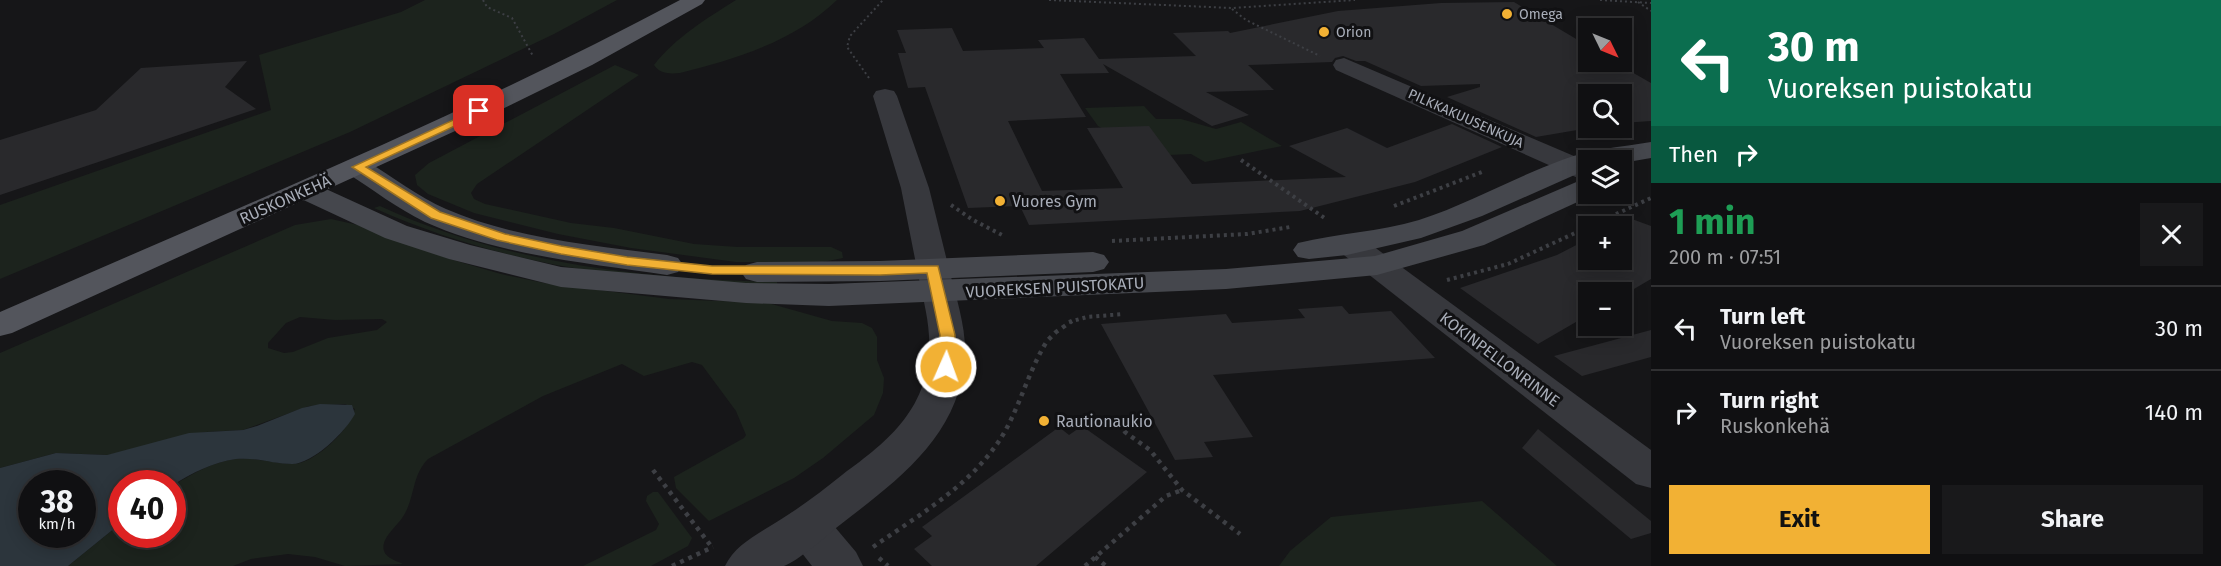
<!DOCTYPE html>
<html lang="en">
<head>
<meta charset="utf-8">
<style>
	:root { --surface:#101012; --page:#19191b; --text:#f1f3f6; --muted:#9c9d9f; --line:#303032; --accent:#f2b134 }
	body { margin:0; font-family:"Fira Sans",sans-serif; background:var(--page); color:var(--text); height:100vh; display:flex; flex-direction:column; font-size:22px; white-space:nowrap }
	* { box-sizing:border-box; margin:0 }
	p { font-size:20px; color:var(--muted) }
	.icon { flex:none; width:33px; height:33px; fill:none; stroke:currentColor; stroke-width:2; stroke-linecap:round; stroke-linejoin:round }
	.map { position:relative; flex:1; overflow:hidden }
	.panel { display:flex; flex-direction:column; background:var(--surface); width:570px }
	.panel>* { flex:none }
	.hud { background:#0b6e4f; color:#fff; overflow:hidden }
	.needle { width:39px; rotate:133deg }
	.controls { position:absolute; left:1578px; top:18px; display:grid; gap:12px }
	.controls a { display:grid; place-items:center; width:54px; height:54px; border-radius:0px; background:var(--surface); box-shadow:0 3px 15px #0003,0 0 0 2px var(--line); font-size:30px }
	.speed { position:absolute; left:18px; top:470px; display:flex; gap:12px; font-size:30px; font-weight:700; text-align:center }
	.speed>* { display:grid; place-content:center; width:78px; height:78px; border-radius:50%; background:var(--surface); box-shadow:0 3px 15px #0003,0 0 0 2px var(--line); line-height:1 }
	.speed small { font-size:15px; font-weight:400 }
	.speed .limit { border:9px solid #d22; background:#fff; color:#111 }
	.pin { position:absolute; display:grid; place-items:center; width:51px; height:51px; color:#fff; margin:-26px; border-radius:12px; box-shadow:0 3px 9px #0006 }
	.me { position:absolute; width:66px; margin:-33px; rotate:2deg; stroke-linejoin:round; filter:drop-shadow(0 0 4px #0008) }
	.turn { display:flex; align-items:center; gap:21px; height:126px; padding:0 18px; font-size:27px }
	.turn .icon { width:78px; height:78px; stroke-width:2.5 }
	.turn b { display:block; font-size:42px; line-height:51px }
	.then { display:flex; align-items:center; height:57px; padding:0 18px; background:#0003; gap:12px; font-size:22px }
	.round { display:grid; place-items:center; flex:none; width:63px; height:63px; border-radius:0px; background:var(--page) }
	.headline { display:flex; align-items:center; justify-content:space-between; height:102px; padding:0 18px }
	h1 { font-size:36px; font-weight:700; line-height:45px; color:#1e9e55 }
	.primary-button { display:flex; gap:12px; margin-top:auto; padding:12px 18px }
	.primary-button a { flex:1; height:69px; border-radius:0px; background:var(--accent); color:#111; font-size:24px; font-weight:700; line-height:69px; text-align:center }
	.primary-button a+a { background:var(--page); color:var(--text) }
	ul { padding:0; list-style:none }
	li { display:flex; align-items:center; gap:18px; height:84px; padding:0 18px; border-top:2px solid var(--line) }
	li div { flex:1 }
	li b { display:block; font-size:22px }
	li em { font-style:normal }
	main { display:flex; flex:1; min-height:0 }
	.map>svg:first-child { display:block }
	.green { fill:#1c231d; fill-rule:evenodd }
	.water { fill:#2c353c; fill-rule:evenodd }
	.building { fill:#29292c }
	.lines { fill:none; stroke-linecap:round; stroke-linejoin:round }
	.path-far2 { stroke:#3d3f44; stroke-width:2; stroke-dasharray:2 3; stroke-linecap:butt }
	.path-far1 { stroke:#3d3f44; stroke-width:4; stroke-dasharray:3 4; stroke-linecap:butt }
	.path { stroke:#3d3f44; stroke-width:4.5; stroke-dasharray:4 5; stroke-linecap:butt }
	.minor { fill:#37383d; fill-rule:evenodd }
	.tertiary { fill:#37383d; fill-rule:evenodd }
	.secondary { fill:#45474d; fill-rule:evenodd }
	.primary { fill:#53555c; fill-rule:evenodd }
	.route { fill:#f2b134; stroke:#9d7322; stroke-width:1.5 }
	.poi-dot { fill:#f2b134; stroke:#111113; stroke-width:2 }
	.labels { text-anchor:middle; stroke-width:6; stroke-linejoin:round; paint-order:stroke }
	.far-poi-label { font-size:14px; fill:#a8adb8; stroke:#111113; text-anchor:start }
	.far-street-label { font-size:14px; fill:#a8adb8; stroke:#111113 }
	.street-label { font-size:16px; fill:#a8adb8; stroke:#111113 }
	.poi-label { font-size:16px; fill:#a8adb8; stroke:#111113; text-anchor:start }
</style>
</head>
<body>
<main>
<div class="map">
<svg width="1651" height="566" viewBox="0 0 1651 566">
	<rect width="100%" height="100%" fill="#161618"/>
	<g class="green">
		<polygon points="425,0 617,0 554,34 350,132 0,279 0,205 271,110 259,55 401,12"/>
		<path d="M736 0H837C795 41 736 59 680 73 670 74 660 74 654 65 676 37 706 19 736 0Z"/>
		<polygon points="615,65 639,75 477,184 471,193 474,199 485,204 571,223 614,228 694,244 738,247 831,247 842,252 843,258 823,262 736,262 631,248 558,234 474,213 428,194 417,185 415,175 429,163"/>
		<polygon points="1144,106 1156,119 1181,119 1216,129 1241,122 1282,146 1205,162 1191,154 1125,157 1107,131 1098,126 1085,108"/>
		<path d="M380 206C503 263 642 279 777 282V286C721 282 663 280 608 273 527 263 448 241 374 208Z"/>
		<path d="M331 219 358 225 453 260 501 274 544 283 669 299 768 303 832 321 862 323 872 328 877 337V360L884 378 883 393 874 415 823 458 794 478 709 521 676 488 674 477 744 438 746 435 736 411 702 365 692 362 644 376 622 364 543 396 428 459C412 475 415 497 404 515 398 526 380 538 384 551 386 558 397 561 403 564L345 566 315 557 288 554 251 559 233 566H68L121 523 122 534H172L173 485 175 484C194 473 213 462 235 459 254 457 272 463 291 464 308 465 330 446 341 433 347 427 351 416 355 409L345 404 309 406 243 430 206 432 108 455 56 453 0 468V353L295 225ZM300 317 335 320 382 319 387 322 377 330 328 338 293 352 284 353 268 348V343L286 323Z"/>
		<polygon points="653,492 658,492 692,538 688,546 651,566 583,566 656,530 659,524 646,501 647,496"/>
		<polygon points="1482,501 1557,566 1279,566 1290,551 1331,517"/>
	</g>
	<path class="water" d="M320 404 352 405 355 414C346 431 313 464 292 464 273 464 255 457 236 459 213 462 192 473 173 485L172 483H122L121 523 68 566H0V468L56 453 107 455 189 433 243 430 257 426 302 408ZM32 483H82V534H32Z"/>
	<g class="building">
		<polygon points="1514,2 1588,46 1588,62 1614,62 1651,83 1651,121 1622,123 1622,94 1588,94 1589,128 1536,137 1447,97 1480,87 1480,84 1421,86 1365,61 1356,61 1343,56 1335,58 1332,62 1248,65 1274,90 1206,92 1249,115 1212,126 1103,64 1109,73 1060,74 1086,117 1008,121 1042,191 1123,188 1087,128 1149,126 1192,184 1346,177 1289,146 1347,128 1387,148 1452,124 1502,147 1415,182 1300,211 1029,225 1020,206 968,208 925,87 908,88 898,53 906,53 897,30 952,28 963,51 1044,48 1038,40 1084,38 1099,59 1196,56 1173,33 1228,31 1230,33 1338,11 1441,3"/>
		<polygon points="247,61 225,87 256,109 0,195 0,140 96,110 141,68"/>
		<polygon points="1629,218 1651,226 1651,279 1622,296 1622,292 1588,292 1588,315 1538,344 1460,288 1557,255 1588,239 1588,260 1622,260 1622,226 1615,226"/>
		<polygon points="1342,306 1349,314 1391,311 1435,358 1213,375 1253,437 1204,442 1213,457 1175,460 1101,324 1226,314 1232,323 1305,318 1298,309"/>
		<polygon points="1651,330 1651,357 1582,376 1554,356"/>
		<polygon points="1082,426 1147,472 1036,566 932,566 914,549 932,536 922,527 1059,427 1069,435"/>
		<polygon points="1538,429 1651,521 1651,533 1631,539 1522,448"/>
	</g>
	<g class="lines">
		<g class="path-far2">
			<polyline points="483,0 487,7 512,18 533,56"/>
			<polyline points="1049,0 1232,8 1355,0"/>
			<polyline points="1600,0 1651,3"/>
			<polyline points="1638,2 1651,11"/>
			<polyline points="1232,9 1246,20 1320,56"/>
			<polyline points="869,78 847,47 850,36 883,0"/>
		</g>
		<g class="path-far1">
			<polyline points="1241,160 1326,219"/>
			<polyline points="951,205 973,220 1004,236"/>
			<polyline points="1394,206 1482,172"/>
			<polyline points="1112,241 1247,234 1290,227"/>
			<polyline points="1447,280 1508,264 1651,198"/>
			<polyline points="1069,322 1087,317 1124,314"/>
		</g>
		<g class="path">
			<polyline points="1120,423 1125,432 1150,450 1182,490 1240,534"/>
			<polyline points="653,470 711,546"/>
			<path d="M873 547C920 514 974 484 1004 433 1021 403 1029 370 1047 341L1056 332 1072 321"/>
			<polyline points="1095,557 1106,566"/>
			<polyline points="879,558 888,566"/>
			<polyline points="672,566 713,547"/>
			<polyline points="1085,566 1166,496 1182,490"/>
		</g>
		<g class="minor">
			<polygon points="1344,58 1588,162 1588,180 1578,178 1336,70 1333,65 1336,60"/>
			<polygon points="885,89 894,91 897,96 929,188 949,269 944,276 933,279 922,276 917,269 901,188 873,96 876,91"/>
			<polygon points="1351,236 1362,238 1651,450 1651,488 1636,484 1340,252 1335,245 1340,238"/>
			<polygon points="807,508 823,513 856,552 863,566 812,566 791,539 785,526 791,513"/>
		</g>
		<path class="tertiary" d="M933 259 944 262 949 269C957 301 969 335 964 368 953 443 891 485 836 528 826 537 796 562 784 566 774 566 738 566 725 566 736 543 762 532 783 518 804 505 823 490 842 475 893 438 932 405 929 336 928 314 921 291 917 269L922 262Z"/>
		<g class="secondary">
			<path d="M1651 142V158L1622 163V160H1588V169L1482 216 1421 238 1347 255 1309 259 1298 257 1293 250 1298 243C1338 233 1379 232 1419 220 1468 204 1513 178 1562 160 1590 149 1621 147 1651 142Z"/>
			<path d="M357 159 367 161C392 177 419 197 446 209 515 239 594 245 667 255L678 258 683 265 678 272 667 275C587 263 499 255 425 222 398 209 372 189 347 173L343 167 347 161Z"/>
			<polygon points="1588,177 1588,194 1595,194 1484,245 1377,275 1226,289 829,306 746,303 561,287 449,259 385,238 295,196 291,190 295,184 305,181 315,184 407,226 470,245 561,267 746,283 829,284 1226,269 1375,256 1462,231"/>
			<polygon points="1093,252 1104,255 1109,262 1104,269 1093,272 880,281 757,282 746,279 741,272 746,265 757,262 880,261"/>
		</g>
		<path class="primary" d="M680 0H705L702 4 592 65 488 116 12 333 0 336V312C228 212 460 117 680 0Z"/>
	</g>
	<polygon class="route" points="479,108 484,111 483,113 366,167 440,212 505,234 561,246 627,257 712,266 938,266 955,335 954,367 946,372 939,367 940,335 927,273 880,275 712,274 627,265 561,254 497,240 431,218 352,167"/>
	<g class="poi-dot">
		<circle cx="1507" cy="14" r="6"/>
		<circle cx="1324" cy="32" r="6"/>
		<circle cx="1000" cy="201" r="6"/>
		<circle cx="1044" cy="421" r="6"/>
	</g>
	<g class="labels">
		<g class="far-poi-label">
			<text x="1519" y="19">Omega</text>
			<text x="1336" y="37">Orion</text>
		</g>
		<g class="far-street-label">
			<text transform="translate(1466 118) rotate(24)" y="5">PILKKAKUUSENKUJA</text>
		</g>
		<g class="street-label">
			<text transform="translate(285 199) rotate(-24)" y="6">RUSKONKEHÄ</text>
			<text transform="translate(1055 287) rotate(-3)" y="6">VUOREKSEN PUISTOKATU</text>
			<text transform="translate(1500 359) rotate(37)" y="6">KOKINPELLONRINNE</text>
		</g>
		<g class="poi-label">
			<text x="1012" y="207">Vuores Gym</text>
			<text x="1056" y="427">Rautionaukio</text>
		</g>
	</g>
</svg>
<div class="controls">
<a><svg class="needle" viewBox="-14 -14 28 28"><path d="M0-13l5 13h-10z" fill="#e53935"/><path d="M0 13l5-13h-10z" fill="#9c9d9f"/></svg></a>
<a><svg class="icon" aria-label="search" viewBox="0 0 24 24"><circle cx="10" cy="10" r="6"/><path d="M15 15l6 6"/></svg></a>
<a><svg class="icon" aria-label="layers" viewBox="0 0 24 24"><path d="M12 4l9 5-9 5-9-5zM3 14l9 5 9-5"/></svg></a>
<a>+</a>
<a>−</a>
</div>
<div class="speed"><div>38<small>km/h</small></div><div class="limit">40</div></div>
<div class="pin" style="left:479px;top:111px;background:#d93025"><svg class="icon" aria-label="arrive" viewBox="0 0 24 24"><path d="M6 21V4h12l-3 4 3 4H6"/></svg></div>
<svg class="me" style="left:946px;top:367px" viewBox="-20 -20 40 40"><circle r="17" fill="#f2b134" stroke="#fff" stroke-width="3"/><path d="M0-11L8 9 0 5-8 9z" fill="#fff"/></svg>
</div>
<section class="panel">
<div class="hud">
<div class="turn"><svg class="icon" aria-label="left" viewBox="0 0 24 24"><path d="M17 20v-9H6M10 6l-5 5 5 5"/></svg><div><b>30 m</b>Vuoreksen puistokatu</div></div>
<div class="then">Then<svg class="icon" aria-label="right" viewBox="0 0 24 24"><path d="M7 20v-9h11M14 6l5 5-5 5"/></svg></div>
</div>
<div class="headline"><div><h1>1 min</h1><p>200 m · 07:51</p></div><a class="round"><svg class="icon" aria-label="close" viewBox="0 0 24 24"><path d="M6 6l12 12M18 6L6 18"/></svg></a></div>
<ul>
<li><svg class="icon" aria-label="left" viewBox="0 0 24 24"><path d="M17 20v-9H6M10 6l-5 5 5 5"/></svg><div><b>Turn left</b><p>Vuoreksen puistokatu</p></div><em>30 m</em></li>
<li><svg class="icon" aria-label="right" viewBox="0 0 24 24"><path d="M7 20v-9h11M14 6l5 5-5 5"/></svg><div><b>Turn right</b><p>Ruskonkehä</p></div><em>140 m</em></li>
</ul>
<div class="primary-button"><a>Exit</a><a>Share</a></div>
</section>
</main>
</body>
</html>
